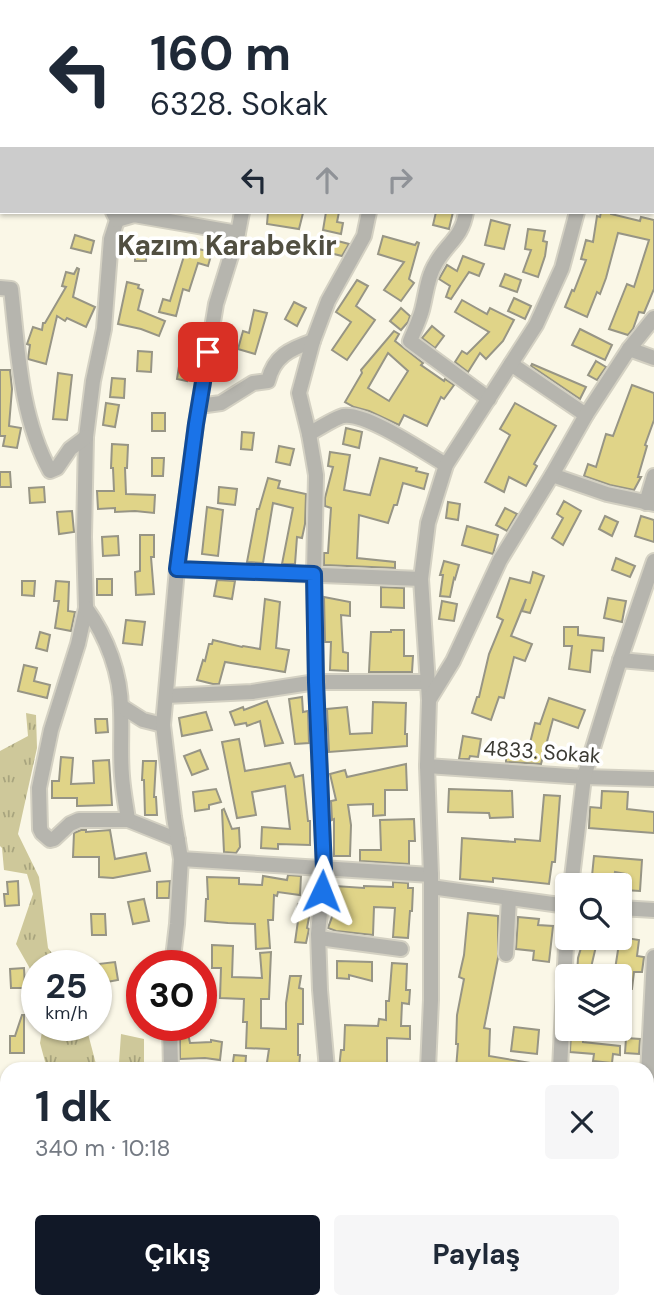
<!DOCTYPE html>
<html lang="tr">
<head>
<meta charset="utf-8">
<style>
	:root { --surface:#fff; --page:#f6f6f7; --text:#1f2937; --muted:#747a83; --accent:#111827 }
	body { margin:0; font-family:"DM Sans",sans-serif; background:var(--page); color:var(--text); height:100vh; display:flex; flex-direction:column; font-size:26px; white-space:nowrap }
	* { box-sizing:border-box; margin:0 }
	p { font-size:23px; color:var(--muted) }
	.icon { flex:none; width:38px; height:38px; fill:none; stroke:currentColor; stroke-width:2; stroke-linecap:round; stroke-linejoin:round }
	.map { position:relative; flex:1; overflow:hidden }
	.details { position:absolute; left:0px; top:1062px; width:654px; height:247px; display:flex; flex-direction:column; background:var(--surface); border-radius:21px 21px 0 0; box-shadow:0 2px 5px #0004 }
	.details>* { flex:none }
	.hud { position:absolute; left:0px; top:0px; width:654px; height:214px; box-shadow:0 2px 5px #0004; background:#fff; color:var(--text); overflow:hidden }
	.buttons { position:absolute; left:555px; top:873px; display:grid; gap:14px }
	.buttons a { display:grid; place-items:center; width:77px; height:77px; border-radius:7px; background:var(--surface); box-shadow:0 2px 5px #0004; font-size:35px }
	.speed { position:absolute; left:21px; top:950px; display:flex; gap:14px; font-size:35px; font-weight:700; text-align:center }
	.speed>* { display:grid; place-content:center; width:91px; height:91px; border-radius:50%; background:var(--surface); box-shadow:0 2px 5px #0004; line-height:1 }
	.speed small { font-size:18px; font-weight:400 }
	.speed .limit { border:10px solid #d22; background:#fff; color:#111 }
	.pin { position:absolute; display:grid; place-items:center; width:60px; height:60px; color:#fff; margin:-30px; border-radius:14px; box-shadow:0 4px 10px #0006 }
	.me { position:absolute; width:77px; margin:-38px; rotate:2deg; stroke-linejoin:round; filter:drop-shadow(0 0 5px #0008) }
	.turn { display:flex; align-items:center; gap:24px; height:147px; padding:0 35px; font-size:32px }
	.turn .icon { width:91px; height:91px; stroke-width:2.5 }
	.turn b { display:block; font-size:49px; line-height:60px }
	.lanes { display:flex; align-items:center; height:66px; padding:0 35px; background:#0003; justify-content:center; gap:35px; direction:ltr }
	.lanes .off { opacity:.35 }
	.round { display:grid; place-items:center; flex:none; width:74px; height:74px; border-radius:7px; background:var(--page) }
	.headline { display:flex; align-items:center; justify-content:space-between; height:119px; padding:0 35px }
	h1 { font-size:42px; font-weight:700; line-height:52px }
	.button { display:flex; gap:14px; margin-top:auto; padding:14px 35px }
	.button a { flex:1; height:80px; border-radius:7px; background:var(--accent); color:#fff; font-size:28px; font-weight:700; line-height:80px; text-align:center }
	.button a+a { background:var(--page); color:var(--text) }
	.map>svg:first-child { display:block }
	.grass { fill:url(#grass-tufts) }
	.building { fill:#e0d488; stroke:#979585; stroke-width:2; fill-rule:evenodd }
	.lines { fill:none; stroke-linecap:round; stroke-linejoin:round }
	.minor-casing { stroke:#d4d1c3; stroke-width:18 }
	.minor { stroke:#b6b5ae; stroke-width:14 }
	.route-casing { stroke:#114b97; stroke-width:18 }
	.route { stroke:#1a73e8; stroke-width:12 }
	.labels { text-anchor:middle; stroke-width:7; stroke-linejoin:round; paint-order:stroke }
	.street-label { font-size:21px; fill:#3c3b34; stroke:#fff }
	.district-label { font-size:28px; font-weight:bold; fill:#514f41; stroke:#fff }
</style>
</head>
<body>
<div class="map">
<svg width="654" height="1308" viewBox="0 0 654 1308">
	<defs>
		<pattern id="grass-tufts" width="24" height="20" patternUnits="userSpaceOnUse" patternTransform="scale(1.75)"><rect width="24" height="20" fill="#cec89a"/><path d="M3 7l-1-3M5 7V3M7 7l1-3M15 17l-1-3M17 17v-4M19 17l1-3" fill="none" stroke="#a8a47e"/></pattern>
	</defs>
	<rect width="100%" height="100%" fill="#faf7e7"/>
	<g class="grass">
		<polygon points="26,713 36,715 37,748 18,834 39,877 48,948 62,966 37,966 37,981 16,944 33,894 27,874 4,870 2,848 0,846 0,751 28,736"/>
		<polygon points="43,1026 86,1026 97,1068 119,1063 121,1034 144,1039 144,1069 47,1069 40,1043"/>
	</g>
	<g class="building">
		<polygon points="268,212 303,213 299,229 267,224"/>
		<polygon points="326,212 339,212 337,222 343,223 341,234 323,230"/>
		<polygon points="436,212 453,212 449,229 433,225"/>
		<polygon points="601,212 611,212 611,214 640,221 641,217 654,220 654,289 644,313 639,312 633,329 628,335 609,329 627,284 634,287 649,240 618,233 606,278 600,294 597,292 587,317 565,307 572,290 574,291 586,260 581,259 586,240 593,242 597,216 600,217"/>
		<polygon points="491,220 510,225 504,249 485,245"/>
		<polygon points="528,229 545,231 543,241 547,242 545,256 538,277 523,272 531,250 525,249"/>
		<polygon points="75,235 94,241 91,253 71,248"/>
		<polygon points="383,236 415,245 417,242 419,243 409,279 414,283 401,301 384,290 404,262 378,254"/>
		<polygon points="330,239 349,244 342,256 326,252"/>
		<polygon points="185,240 199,243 198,249 212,252 208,266 198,263 189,291 183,289 176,316 159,312 163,299 170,301 184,256 181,256"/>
		<polygon points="135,242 147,242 146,261 135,261"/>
		<polygon points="463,256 484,264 479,276 469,272 451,299 446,297 450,286 439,279 447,265 457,271"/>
		<polygon points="77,268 79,269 73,297 95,307 86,327 67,318 65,321 57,316 46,364 28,359 30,345 27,344 33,327 42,330 43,323 45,323 66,287 62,286 66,272 74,274"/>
		<polygon points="505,274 521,280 517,292 500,286"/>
		<polygon points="357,280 368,286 356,306 375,320 347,360 332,350 351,322 336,312"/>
		<polygon points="127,282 139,285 138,288 143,290 138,310 165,321 159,336 141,329 118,324"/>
		<polygon points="514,298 531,306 525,319 508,311"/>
		<polygon points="462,300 487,314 490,308 514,320 503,341 486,359 480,353 468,372 455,362 462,351 467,354 489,332 455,312"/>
		<polygon points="294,302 306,308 297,326 285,319"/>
		<polygon points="401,308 410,316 408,322 401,330 390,321"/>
		<polygon points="254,310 267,313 255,354 238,349 243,331 249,333"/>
		<polygon points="432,326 444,336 435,348 422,338"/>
		<polygon points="580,329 612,345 605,360 572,345"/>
		<path d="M394 331 399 334 395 341 423 363 421 365 444 381 445 379 454 385 444 399 441 397 427 426 404 415 399 425 369 411 354 407 345 402 362 373 361 370ZM388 353 408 371 389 401 368 388Z"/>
		<polygon points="138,351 152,352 151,372 137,371"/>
		<polygon points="180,360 190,362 187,381 177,379"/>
		<polygon points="596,361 606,367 597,380 588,375"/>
		<polygon points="532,364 586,387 580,399 531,366"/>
		<polygon points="0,370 10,370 12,389 9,426 21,428 17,448 3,446 5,436 0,436"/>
		<polygon points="58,373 72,375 67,420 53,419"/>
		<polygon points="112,378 125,379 124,398 110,397"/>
		<polygon points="632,385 654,393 654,420 645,445 647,446 638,477 641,477 634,490 610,485 584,476 588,464 596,467 606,434 613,436"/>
		<polygon points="106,403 119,405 115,427 103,425"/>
		<polygon points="515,403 556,426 534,464 537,466 526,486 509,477 504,492 485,482 510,435 500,429"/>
		<rect x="152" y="413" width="13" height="18"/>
		<polygon points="346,428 362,432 359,448 343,444"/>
		<polygon points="242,432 254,433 252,450 241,449"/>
		<polygon points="112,444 128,445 127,468 125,468 126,494 155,495 154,513 135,511 115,512 115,508 98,509 97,491 114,491 113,468 111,468"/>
		<polygon points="279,446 294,449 290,465 276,462"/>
		<polygon points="330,452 350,455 344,490 370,495 380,458 417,468 416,471 428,474 424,489 403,483 397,505 394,505 388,523 359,515 357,558 395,562 395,568 324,565 324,553 328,553 331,508 325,506 325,498 333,467 328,466"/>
		<polygon points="152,458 164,458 163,476 152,476"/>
		<polygon points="0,472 10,472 11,487 0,487"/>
		<polygon points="268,478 280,481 278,488 306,494 305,524 302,538 297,537 295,564 282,564 293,508 273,503 263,563 247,562 257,509 259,509"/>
		<polygon points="44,487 45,502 30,503 29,488"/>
		<polygon points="219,487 237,489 235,505 218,503"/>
		<polygon points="564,501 581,511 563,545 552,538 563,518 557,514"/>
		<polygon points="448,502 460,504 458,520 446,518"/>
		<polygon points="207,507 223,510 218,556 202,554"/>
		<polygon points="505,508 517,514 507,531 496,525"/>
		<polygon points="72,511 74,532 59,534 57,512"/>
		<polygon points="605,516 618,522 612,536 599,529"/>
		<polygon points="641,516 654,520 654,542 635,536"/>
		<polygon points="467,526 498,535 493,554 462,545"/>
		<polygon points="140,535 154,535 154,557 151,557 154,594 136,595 135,572 140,571"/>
		<polygon points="118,536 119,555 103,556 102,537"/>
		<polygon points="616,558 635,566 630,577 612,570"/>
		<polygon points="444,561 459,565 455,579 454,578 450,597 440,596 443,575 440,575"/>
		<polygon points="533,572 544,576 530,613 522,611 526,599 511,636 532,644 525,661 514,657 504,698 499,697 491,720 472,713 477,697 479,697 489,654 503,620 497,617 510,578 530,583"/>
		<rect x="97" y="579" width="15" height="16"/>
		<polygon points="217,580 235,581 232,599 214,596"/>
		<polygon points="22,581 35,581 34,596 22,595"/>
		<polygon points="56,581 69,582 68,611 75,612 71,631 55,628 59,601 54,601"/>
		<polygon points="381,587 404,588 404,608 381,607"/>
		<polygon points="324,597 350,602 350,616 341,615 343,652 348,653 348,671 330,670 331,642 325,642"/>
		<polygon points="608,598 626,601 622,622 604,618"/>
		<polygon points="265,599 280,602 276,648 289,650 285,672 225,662 219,684 213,684 197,680 203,660 205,661 209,644 212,644 213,640 242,647 243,646 260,649"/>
		<polygon points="442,601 457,604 454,621 439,619"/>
		<polygon points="126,620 145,622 142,645 123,643"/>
		<polygon points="564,627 578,627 578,635 604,638 603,651 592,650 590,672 569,669 572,646 564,646"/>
		<polygon points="391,630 404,630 404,656 413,656 412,672 369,672 371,632 391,632"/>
		<polygon points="40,632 50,635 47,651 36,648"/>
		<polygon points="24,665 37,668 34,681 50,685 47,698 18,691"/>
		<polygon points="302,697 303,712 308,711 309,743 295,744 289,699"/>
		<polygon points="549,698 585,710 578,728 553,719 541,764 506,762 506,746 529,747 535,723 540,724"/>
		<polygon points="267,701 283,743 265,746 260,721 247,726 246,723 235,725 230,712 243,707 244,710"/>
		<polygon points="373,702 406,703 405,734 407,734 407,746 329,752 327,709 347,707 350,734 372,733"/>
		<polygon points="206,712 212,730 182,736 179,718"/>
		<polygon points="95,719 107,719 108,732 96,733"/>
		<polygon points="463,736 481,739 478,757 470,756 469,759 459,759"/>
		<polygon points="239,739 245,771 290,763 295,777 303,775 308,821 310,821 310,845 278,844 278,849 261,848 262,827 290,829 285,786 252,792 256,815 237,818 222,742"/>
		<polygon points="200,750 208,769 192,775 184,756"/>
		<polygon points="61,757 73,758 71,784 94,783 93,761 109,760 112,805 77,806 77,798 52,798 52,781 59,781"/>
		<polygon points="143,761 156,761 154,797 156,797 157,815 145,815 144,780 142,780"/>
		<polygon points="406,764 407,790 385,790 385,815 373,816 373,804 348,805 351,825 350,856 334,856 334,819 332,820 331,801 336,800 330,774 345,770 347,777"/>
		<polygon points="216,789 221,802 209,805 209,809 195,811 193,792"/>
		<polygon points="449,789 512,791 513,817 490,818 489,813 448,812"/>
		<polygon points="602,791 628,792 627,809 654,812 654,833 589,828 590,807 601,808"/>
		<polygon points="544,795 560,796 555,862 552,862 549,884 493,878 493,882 460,879 462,838 515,842 515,839 540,841"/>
		<polygon points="224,809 232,829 239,828 240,847 236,853 224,852 222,810"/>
		<polygon points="414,819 415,841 409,841 409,864 360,861 360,850 381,850 380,820"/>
		<polygon points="81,830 86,830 86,832 110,830 115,859 146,853 150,871 113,878 99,877 99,857 73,857 74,833"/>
		<polygon points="594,856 642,860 640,891 624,890 626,874 615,872 612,886 591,886"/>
		<polygon points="288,875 301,876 300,895 278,892 277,896 274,895 273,920 268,920 270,948 256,949 255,924 228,923 205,921 206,899 208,899 207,877 239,878 239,884 262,885 263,876 287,880"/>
		<polygon points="18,881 19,905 5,906 4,894 8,894 7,882"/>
		<polygon points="170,881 169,898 157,898 157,882"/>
		<polygon points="393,882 408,883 408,888 413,888 412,911 410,911 408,938 393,937 395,908 374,907 373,935 336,931 328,928 336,906 333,905 335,886 364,888 364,886 393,887"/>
		<polygon points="144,899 149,921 133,924 128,902"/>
		<polygon points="298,904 311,907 307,928 309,929 306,943 295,942 298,921 294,920"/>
		<polygon points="468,913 498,916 498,958 484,1028 490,1029 489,1056 531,1063 531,1069 456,1069 458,1044 456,1044 457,1015 464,979 459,977 464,955"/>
		<polygon points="91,914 105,914 106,935 92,935"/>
		<polygon points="518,917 539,919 538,925 553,926 549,962 533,960 534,951 516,949"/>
		<polygon points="620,937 639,940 637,956 644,957 642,972 634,972 632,989 620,988 620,976 614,976"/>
		<polygon points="584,938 597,942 589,976 577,976 578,958"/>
		<polygon points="212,945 233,946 232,977 262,978 260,953 271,952 269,999 261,999 261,1028 286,1029 286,1003 290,976 301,976 299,988 303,989 303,1024 298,1024 298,1055 300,1055 299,1069 266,1069 269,1049 246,1048 247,1022 243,1022 244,999 220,998 221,968 212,968"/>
		<polygon points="337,961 372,962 372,981 349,975 349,979 337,978"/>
		<polygon points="115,962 118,980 101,983 98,964"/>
		<polygon points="392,963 407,964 406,990 410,990 409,1004 402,1003 401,1026 410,1026 410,1039 387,1038 387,1069 339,1069 341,1050 344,1050 345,1025 378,1026 379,1019 386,1020 386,1001 389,1001"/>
		<polygon points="24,968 25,988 11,988 10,969"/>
		<polygon points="22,1015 24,1015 24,1053 10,1053 10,1036 15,1036"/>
		<polygon points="514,1027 539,1030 537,1054 511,1051"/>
		<polygon points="187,1029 190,1043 211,1042 211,1040 222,1042 220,1060 205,1058 180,1059 180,1030"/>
		<polygon points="571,1032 583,1032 583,1042 620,1046 620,1055 613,1054 612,1063 593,1061 594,1054 570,1052"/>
		<polygon points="626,1038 640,1039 639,1054 625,1053"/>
		<polygon points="234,1055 246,1056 245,1069 232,1069"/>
	</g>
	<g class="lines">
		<defs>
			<g id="minor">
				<polyline points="171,0 171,2"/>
				<polyline points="283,0 283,2"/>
				<polyline points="66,2 66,0"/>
				<polyline points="326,2 327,0"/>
				<polyline points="454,2 454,0"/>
				<polyline points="605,2 606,0"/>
				<polyline points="653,51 654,49"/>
				<polyline points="653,202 654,202"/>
				<polyline points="113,212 117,220 111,239 104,329 93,381 86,437 84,537 86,608 78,644 51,730 39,788 40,829 42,833 50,840 54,839 70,824 79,820 128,820 178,840"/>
				<path d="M466 212C462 238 447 243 436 263 427 277 426 295 422 310 419 321 414 331 410 341L489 399"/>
				<polyline points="117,220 134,215 238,233"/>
				<path d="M0 288 11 289C18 350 20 416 50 471L57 468 70 449 86 437"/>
				<polyline points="629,349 654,358"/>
				<polyline points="511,364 586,415"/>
				<path d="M199 406 221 403 253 383 268 381C274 356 290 349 313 341"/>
				<path d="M309 434C316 430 335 418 343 416 366 412 424 452 446 465"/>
				<polyline points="552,475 607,494 654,504"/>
				<polyline points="646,503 654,476"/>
				<polyline points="177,569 421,579"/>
				<path d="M86 608C107 637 121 674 121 710 122 732 120 754 122 776 123 791 126 805 128 820"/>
				<polyline points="620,660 654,663"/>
				<polyline points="166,696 252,692 316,682 427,682"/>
				<polyline points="429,700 421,579 428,523 446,465 536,325 562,268 577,212"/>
				<polyline points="121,706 143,720 163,725"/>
				<polyline points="427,766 584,777 654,779"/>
				<polyline points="181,859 431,875"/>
				<polyline points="571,886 584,777 620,660 654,561"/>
				<polyline points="431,887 567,906"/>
				<polyline points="620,908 654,910"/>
				<polyline points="319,938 401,949"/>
				<polyline points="506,954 509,898"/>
				<polyline points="172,966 177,924 181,859 174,817 163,725 177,569 196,424 216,304 238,233 242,212"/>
				<polyline points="170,1026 171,1069"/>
				<polyline points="327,1069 320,990 318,934 324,869 316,682 314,574 316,475 309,434 299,393 313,341 328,301 364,236 369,212"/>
				<polyline points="428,1069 431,1000 431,875 427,766 429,700 453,661 500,560 552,475 586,415 629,349 654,318"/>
				<polyline points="560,1069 567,925"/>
				<polyline points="648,1074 654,957"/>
				<polyline points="648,1086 652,1145"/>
				<polyline points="653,1157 654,1187"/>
				<polyline points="0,1191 7,1193"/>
				<polyline points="648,1216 654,1215"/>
				<polyline points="326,1302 326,1308"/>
				<polyline points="65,1308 67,1302"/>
				<polyline points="180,1308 181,1302"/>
				<polyline points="257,1308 258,1302"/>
				<polyline points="422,1308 422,1302"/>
			</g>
		</defs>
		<use href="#minor" class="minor-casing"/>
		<use href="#minor" class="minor"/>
	</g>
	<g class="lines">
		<defs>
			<polyline id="route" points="208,352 196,424 177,569 314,574 316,682 324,869 322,891"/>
		</defs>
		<use href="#route" class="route-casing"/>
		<use href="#route" class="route"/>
	</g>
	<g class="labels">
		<g class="street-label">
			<text transform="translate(542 752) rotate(4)" y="7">4833. Sokak</text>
		</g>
		<g class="district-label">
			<text x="227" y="255">Kazım Karabekir</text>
		</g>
	</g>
</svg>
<div class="buttons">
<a><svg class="icon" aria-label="search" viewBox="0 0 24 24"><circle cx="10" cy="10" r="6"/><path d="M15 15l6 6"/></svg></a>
<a><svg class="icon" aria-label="layers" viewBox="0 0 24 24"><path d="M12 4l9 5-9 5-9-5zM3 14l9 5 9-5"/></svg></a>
</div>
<div class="speed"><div>25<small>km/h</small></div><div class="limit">30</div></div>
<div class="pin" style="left:208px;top:352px;background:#d93025"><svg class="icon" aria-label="arrive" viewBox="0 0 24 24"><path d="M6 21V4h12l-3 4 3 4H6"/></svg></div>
<svg class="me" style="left:322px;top:891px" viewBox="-20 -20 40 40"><path d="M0-17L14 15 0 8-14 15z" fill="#1a73e8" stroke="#fff" stroke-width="4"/></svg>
<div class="hud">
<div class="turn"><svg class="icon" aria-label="left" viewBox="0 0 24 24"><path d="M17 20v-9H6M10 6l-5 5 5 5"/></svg><div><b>160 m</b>6328. Sokak</div></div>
<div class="lanes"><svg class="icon" aria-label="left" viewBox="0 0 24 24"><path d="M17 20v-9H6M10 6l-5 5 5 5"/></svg><svg class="icon off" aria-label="ahead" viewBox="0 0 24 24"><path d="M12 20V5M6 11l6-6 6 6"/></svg><svg class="icon off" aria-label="right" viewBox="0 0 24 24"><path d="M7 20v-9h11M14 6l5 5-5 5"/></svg></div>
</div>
<section class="details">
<div class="headline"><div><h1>1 dk</h1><p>340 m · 10:18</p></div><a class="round"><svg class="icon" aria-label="close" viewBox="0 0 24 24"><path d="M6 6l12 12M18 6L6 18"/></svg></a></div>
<div class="button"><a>Çıkış</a><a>Paylaş</a></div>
</section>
</div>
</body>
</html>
